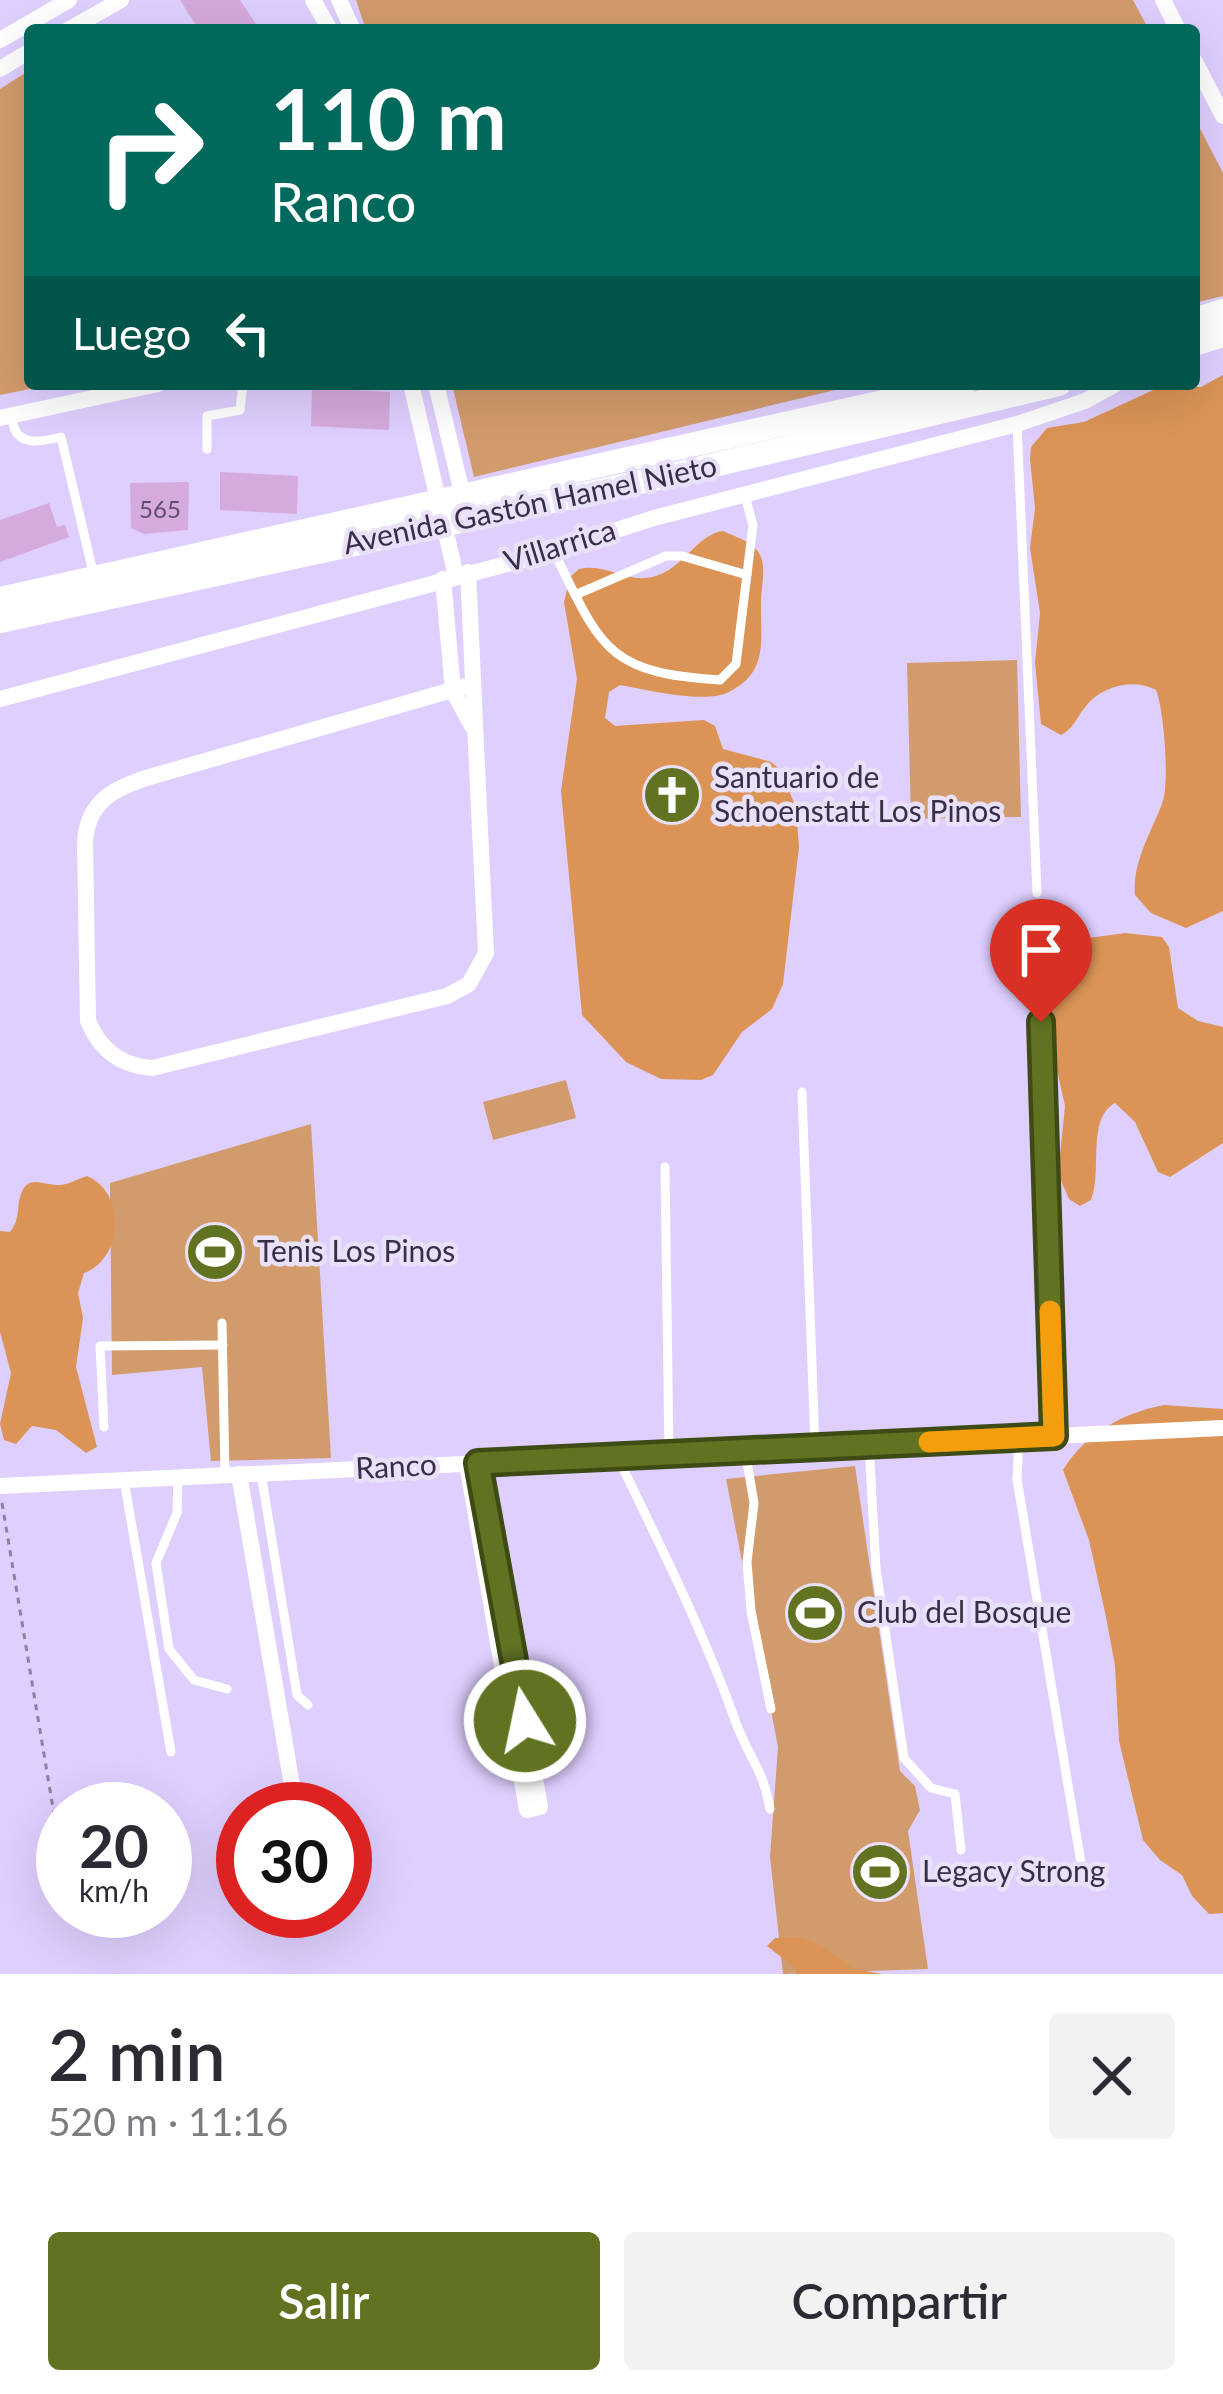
<!DOCTYPE html>
<html lang="es">
<head>
<meta charset="utf-8">
<style>
	:root { --surface:#fff; --page:#f2f2f3; --text:#2b2b33; --muted:#7c7c81; --accent:#617321 }
	body { margin:0; font-family:Lato,sans-serif; background:var(--page); color:var(--text); height:100vh; display:flex; flex-direction:column; font-size:45px; white-space:nowrap }
	* { box-sizing:border-box; margin:0 }
	p { font-size:39px; color:var(--muted) }
	.icon { flex:none; width:66px; height:66px; fill:none; stroke:currentColor; stroke-width:2; stroke-linecap:round; stroke-linejoin:round }
	.map { position:relative; height:1974px; overflow:hidden }
	.sheet { display:flex; flex-direction:column; background:var(--surface); flex:1 }
	.sheet>* { flex:none }
	.hud { position:absolute; left:24px; top:24px; width:1176px; height:366px; border-radius:12px; box-shadow:0 12px 48px #0002; background:#00695c; color:#fff; overflow:hidden }
	.speed { position:absolute; left:36px; top:1782px; display:flex; gap:24px; font-size:60px; font-weight:700; text-align:center }
	.speed>* { display:grid; place-content:center; width:156px; height:156px; border-radius:50%; background:var(--surface); box-shadow:0 12px 48px #0002; line-height:1 }
	.speed small { font-size:30px; font-weight:400 }
	.speed .limit { border:18px solid #d22; background:#fff; color:#111 }
	.pin { position:absolute; display:grid; place-items:center; width:102px; height:102px; color:#fff; margin:-123px -51px; border-radius:50% 50% 50% 0; rotate:-45deg; box-shadow:0 0 12px #0007 }
	.pin .icon { rotate:45deg }
	.me { position:absolute; width:132px; margin:-66px; rotate:350deg; stroke-linejoin:round; filter:drop-shadow(0 0 9px #0008) }
	.turn { display:flex; align-items:center; gap:42px; height:252px; padding:0 48px; font-size:54px }
	.turn .icon { width:156px; height:156px; stroke-width:2.5 }
	.turn b { display:block; font-size:84px; line-height:102px }
	.then { display:flex; align-items:center; height:114px; padding:0 48px; background:#0003; gap:24px; font-size:45px }
	.round { display:grid; place-items:center; flex:none; width:126px; height:126px; border-radius:12px; background:var(--page) }
	.overview { display:flex; align-items:center; justify-content:space-between; height:204px; padding:0 48px }
	h1 { font-size:72px; font-weight:600; line-height:90px }
	.action { display:flex; gap:24px; margin-top:auto; padding:24px 48px }
	.action a { flex:1; height:138px; border-radius:12px; background:var(--accent); color:#fff; font-size:48px; font-weight:600; line-height:138px; text-align:center }
	.action a+a { background:var(--page); color:var(--text) }
	.map>svg:first-child { display:block }
	.green { fill:#d29b6c }
	.forest { fill:#db9456 }
	.building { fill:#d5aadd }
	.lines { fill:none; stroke-linecap:round; stroke-linejoin:round }
	.path { stroke:#8c80a3; stroke-width:3; stroke-dasharray:6 6; stroke-linecap:butt }
	.lane { stroke:#fff; stroke-width:9 }
	.street { stroke:#fff; stroke-width:16 }
	.secondary { stroke:#fff; stroke-width:24 }
	.route-casing { stroke:#3f4b15; stroke-width:30 }
	.route { stroke:#617321; stroke-width:21 }
	.slow { stroke:#f59e0b; stroke-width:21 }
	.labels { text-anchor:middle; stroke-width:9; stroke-linejoin:round; paint-order:stroke }
	.number-label { font-size:24px; fill:#5e4e6c }
	.street-label { font-size:30px; fill:#372f46; stroke:#e9e1f9 }
	.poi-label { font-size:30px; fill:#372f46; stroke:#e9e1f9; text-anchor:start }
</style>
</head>
<body>
<div class="map">
<svg width="1223" height="1974" viewBox="0 0 1223 1974">
	<rect width="100%" height="100%" fill="#dfcfff"/>
	<g class="green">
		<polygon points="356,0 1133,0 1149,30 366,30"/>
		<polygon points="30,70 30,384 55,384 0,395 0,89"/>
		<polygon points="1194,117 1223,173 1223,296 1194,303"/>
		<polygon points="452,384 860,384 474,477"/>
		<polygon points="1017,660 1021,817 911,819 907,663"/>
		<polygon points="566,1080 576,1118 493,1140 483,1102"/>
		<polygon points="311,1124 331,1458 211,1461 202,1367 112,1375 110,1183"/>
		<polygon points="855,1466 900,1771 915,1786 920,1810 908,1831 928,1969 783,1974 770,1857 778,1747 726,1479"/>
	</g>
	<g class="forest">
		<path d="M1223 375V911L1186 928 1151 913 1135 895C1132 864 1151 832 1162 804 1170 785 1164 709 1156 690 1134 678 1102 686 1086 706 1076 718 1075 727 1061 735L1041 724 1035 663 1040 613 1030 548 1035 508 1030 459 1031 447 1047 428 1084 422 1162 386 1201 387Z"/>
		<path d="M723 531C736 537 755 542 761 557 766 569 761 589 761 603 760 637 770 672 729 692 705 704 647 690 620 685L609 692 605 718 615 726 704 720 715 726 723 749 771 762 781 770 796 808 799 847 783 984 772 1009 742 1032 713 1075 701 1080 661 1079 626 1062 582 1015 561 791 577 679 564 602 570 577 579 569C610 562 629 588 661 574 685 564 699 534 723 531Z"/>
		<path d="M1038 929 1074 940 1125 933 1162 937 1169 947 1178 1008 1198 1021 1223 1027V1143L1170 1177 1158 1172 1135 1122 1115 1103C1086 1119 1103 1172 1091 1200L1080 1206 1069 1199 1058 1174 1065 1106 1053 1052 1052 985 1022 961 1019 948Z"/>
		<path d="M87 1176C127 1193 123 1259 84 1273L78 1293 83 1318 76 1367 97 1447 86 1453 56 1430 32 1426 16 1444 4 1440 0 1424 11 1373 0 1332V1231L10 1232C21 1218 16 1208 21 1194 28 1174 43 1185 57 1185 67 1186 77 1179 87 1176Z"/>
		<path d="M1164 1405 1223 1409V1913L1209 1914 1192 1896 1182 1875 1160 1860 1143 1840 1119 1741 1115 1666 1106 1617 1089 1540 1063 1470C1085 1434 1122 1413 1164 1405Z"/>
		<polygon points="799,1937 823,1946 855,1969 882,1974 796,1974 795,1968 767,1946 775,1938"/>
	</g>
	<g class="building">
		<polygon points="180,0 240,0 260,30 199,30"/>
		<polygon points="312,388 390,392 389,430 311,426"/>
		<polygon points="220,472 298,476 297,514 220,510"/>
		<polygon points="189,482 188,530 144,534 131,528 130,483"/>
		<polygon points="49,503 57,527 65,525 69,537 0,562 0,520"/>
	</g>
	<g class="lines">
		<polyline class="path" points="2,1503 60,1850"/>
		<g class="lane">
			<path d="M12 415C13 447 37 443 61 437L94 576"/>
			<polyline points="1017,424 1037,893"/>
			<polyline points="207,449 207,416 240,410 243,384"/>
			<path d="M553 550C601 647 605 673 720 680L736 664 753 525 745 496"/>
			<polyline points="575,595 666,556 682,556 747,575"/>
			<polyline points="1041,1022 1055,1436"/>
			<polyline points="802,1092 815,1447"/>
			<polyline points="665,1167 669,1454"/>
			<polyline points="222,1323 225,1475"/>
			<polyline points="104,1427 100,1346 223,1345"/>
			<polyline points="1019,1437 1017,1479 1082,1869"/>
			<polyline points="869,1445 876,1569 904,1758 931,1788 955,1794 961,1850"/>
			<polyline points="745,1450 754,1503 747,1562 751,1611 771,1709"/>
			<path d="M618 1458C660 1545 704 1632 736 1723 749 1758 763 1768 770 1809"/>
			<polyline points="261,1473 297,1695 308,1705"/>
			<polyline points="178,1477 177,1513 156,1563 169,1649 194,1680 227,1689"/>
			<polyline points="124,1480 171,1752"/>
		</g>
		<g class="street">
			<polyline points="313,0 330,30"/>
			<polyline points="339,0 353,30"/>
			<polyline points="1163,0 1178,30"/>
			<polyline points="68,30 121,0"/>
			<polyline points="0,40 69,0"/>
			<polyline points="1194,60 1223,116"/>
			<polyline points="0,69 30,51"/>
			<polyline points="411,384 456,576"/>
			<polyline points="436,384 465,505"/>
			<polyline points="0,418 158,384"/>
			<path d="M468 572C473 699 480 826 486 953L469 984 447 996 152 1068C121 1066 100 1050 88 1021L85 843C87 800 116 787 153 776L473 684"/>
			<polyline points="443,579 453,691 472,726"/>
			<polyline points="0,699 533,557 654,518 1017,424 1085,401 1116,384"/>
			<polyline points="467,1464 527,1810 540,1807 479,1463"/>
			<polyline points="239,1474 296,1809"/>
			<polyline points="0,1486 1223,1428"/>
		</g>
		<g class="secondary">
			<polyline points="1194,320 1223,311"/>
			<polyline points="1194,344 1223,335"/>
			<polyline points="0,599 964,384"/>
			<polyline points="0,621 663,477 1059,384"/>
		</g>
	</g>
	<g class="lines">
		<defs>
			<polyline id="route" points="525,1721 478,1463 1054,1436 1041,1022"/>
		</defs>
		<use href="#route" class="route-casing"/>
		<use href="#route" class="route"/>
		<polyline class="slow" points="929,1442 1054,1436 1050,1311"/>
	</g>
	<defs>
		<symbol id="church-disc" viewBox="-11 -11 22 22"><circle r="9.5" fill="#617321" stroke="#e9e1f9"/><path d="M-1.2-6h2.4v3.5h3.3v2.4h-3.3V6h-2.4V-.1h-3.3v-2.4h3.3Z" fill="#fff"/></symbol>
		<symbol id="stadium-disc" viewBox="-11 -11 22 22"><circle r="9.5" fill="#617321" stroke="#e9e1f9"/><path d="M0-5a6.5 5 0 1 0 0 10a6.5 5 0 1 0 0-10ZM-3.5-1.8h7v3.6h-7Z" fill="#fff"/></symbol>
	</defs>
	<g fill-rule="evenodd">
		<use href="#church-disc" x="639" y="762" width="66" height="66"/>
		<use href="#stadium-disc" x="182" y="1219" width="66" height="66"/>
		<use href="#stadium-disc" x="782" y="1580" width="66" height="66"/>
		<use href="#stadium-disc" x="847" y="1839" width="66" height="66"/>
	</g>
	<g class="labels">
		<g class="number-label">
			<text x="160" y="518">565</text>
		</g>
		<g class="street-label">
			<text transform="translate(530 505) rotate(-12)" y="10">Avenida Gastón Hamel Nieto</text>
			<text transform="translate(560 546) rotate(-17)" y="10">Villarrica</text>
			<text transform="translate(396 1467) rotate(-3)" y="10">Ranco</text>
		</g>
		<g class="poi-label">
			<text x="714" y="788">Santuario de<tspan x="714" dy="34">Schoenstatt Los Pinos</tspan></text>
			<text x="257" y="1262">Tenis Los Pinos</text>
			<text x="857" y="1623">Club del Bosque</text>
			<text x="922" y="1882">Legacy Strong</text>
		</g>
	</g>
</svg>
<div class="speed"><div>20<small>km/h</small></div><div class="limit">30</div></div>
<div class="pin" style="left:1041px;top:1022px;background:#d93025"><svg class="icon" aria-label="arrive" viewBox="0 0 24 24"><path d="M6 21V4h12l-3 4 3 4H6"/></svg></div>
<svg class="me" style="left:525px;top:1721px" viewBox="-20 -20 40 40"><circle r="17" fill="#617321" stroke="#fff" stroke-width="3"/><path d="M0-11L8 9 0 5-8 9z" fill="#fff"/></svg>
<div class="hud">
<div class="turn"><svg class="icon" aria-label="right" viewBox="0 0 24 24"><path d="M7 20v-9h11M14 6l5 5-5 5"/></svg><div><b>110 m</b>Ranco</div></div>
<div class="then">Luego<svg class="icon" aria-label="left" viewBox="0 0 24 24"><path d="M17 20v-9H6M10 6l-5 5 5 5"/></svg></div>
</div>
</div>
<section class="sheet">
<div class="overview"><div><h1>2 min</h1><p>520 m · 11:16</p></div><a class="round"><svg class="icon" aria-label="close" viewBox="0 0 24 24"><path d="M6 6l12 12M18 6L6 18"/></svg></a></div>
<div class="action"><a>Salir</a><a>Compartir</a></div>
</section>
</body>
</html>
